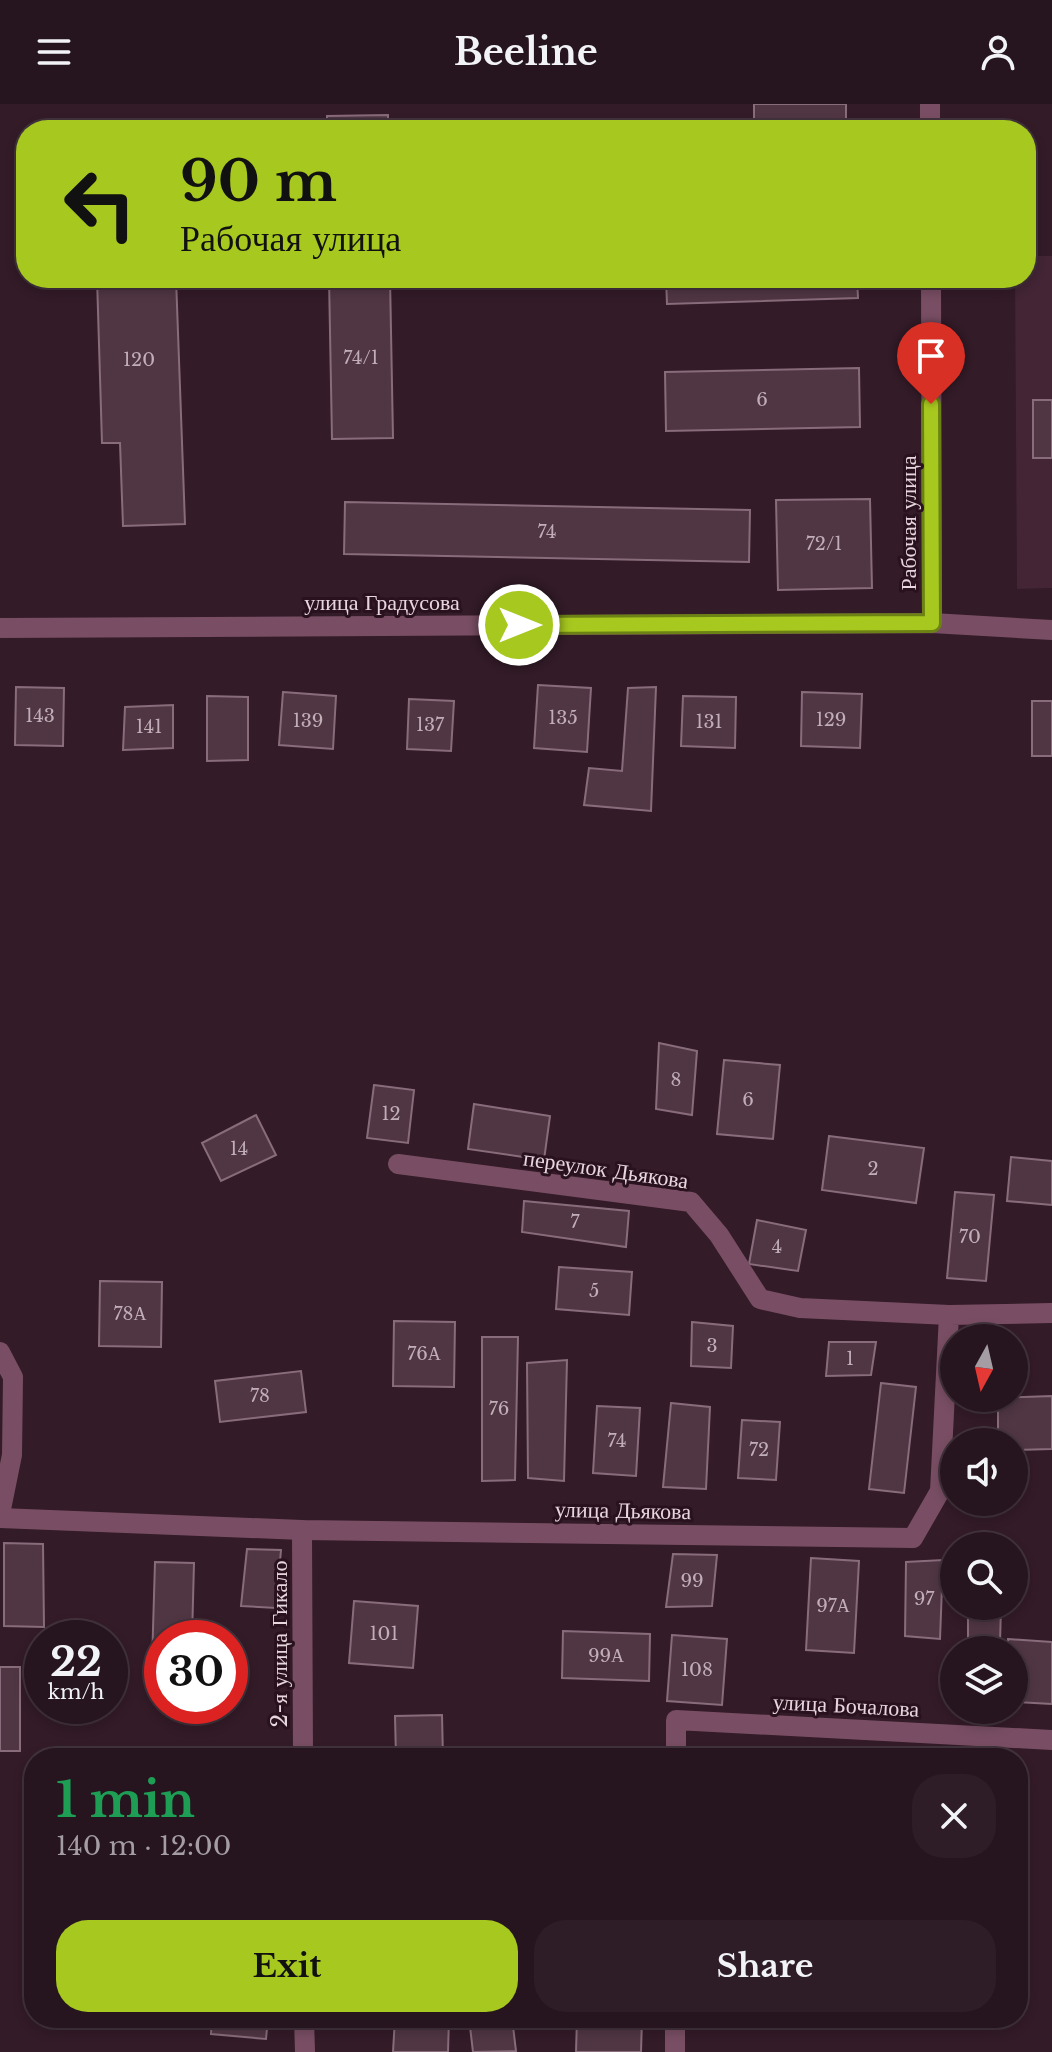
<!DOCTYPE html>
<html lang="en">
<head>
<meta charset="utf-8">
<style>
	:root { --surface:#26141e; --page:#2e1d27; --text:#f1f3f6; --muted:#a49ea4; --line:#42333c; --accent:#a7c81f }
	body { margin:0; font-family:"Libre Baskerville",serif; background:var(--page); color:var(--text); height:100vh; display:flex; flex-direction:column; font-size:30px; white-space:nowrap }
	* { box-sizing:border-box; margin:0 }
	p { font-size:26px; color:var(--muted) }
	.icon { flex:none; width:44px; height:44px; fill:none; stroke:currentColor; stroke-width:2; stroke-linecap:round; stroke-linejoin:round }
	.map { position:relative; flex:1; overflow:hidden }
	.drawer { position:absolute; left:24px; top:1644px; width:1004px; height:280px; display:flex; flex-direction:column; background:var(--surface); border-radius:32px; box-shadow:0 4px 12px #0003,0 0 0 2px var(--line) }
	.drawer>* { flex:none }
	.top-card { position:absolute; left:16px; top:16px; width:1020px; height:168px; border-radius:32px; box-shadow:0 4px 12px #0003,0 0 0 2px var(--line); background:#a7c81f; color:#111; overflow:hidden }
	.needle { width:52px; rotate:188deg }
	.fabs { position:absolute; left:940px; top:1220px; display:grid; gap:16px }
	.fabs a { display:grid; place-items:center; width:88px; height:88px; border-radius:50%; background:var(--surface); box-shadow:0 4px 12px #0003,0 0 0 2px var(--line); font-size:40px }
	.speed { position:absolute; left:24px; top:1516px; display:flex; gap:16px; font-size:40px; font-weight:700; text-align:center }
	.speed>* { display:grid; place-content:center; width:104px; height:104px; border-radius:50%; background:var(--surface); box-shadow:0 4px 12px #0003,0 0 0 2px var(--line); line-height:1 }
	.speed small { font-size:20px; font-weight:400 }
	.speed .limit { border:12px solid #d22; background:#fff; color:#111 }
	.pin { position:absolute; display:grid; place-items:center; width:68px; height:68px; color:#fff; margin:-82px -34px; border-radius:50% 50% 50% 0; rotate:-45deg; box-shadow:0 0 8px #0007 }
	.pin .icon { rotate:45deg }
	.me { position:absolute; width:88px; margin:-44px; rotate:90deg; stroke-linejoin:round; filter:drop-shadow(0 0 6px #0008) }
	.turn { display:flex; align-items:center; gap:28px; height:168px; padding:0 32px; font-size:36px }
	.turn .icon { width:104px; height:104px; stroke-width:2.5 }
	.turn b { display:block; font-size:56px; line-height:68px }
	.round { display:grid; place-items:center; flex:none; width:84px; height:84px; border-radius:32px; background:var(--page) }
	.head { display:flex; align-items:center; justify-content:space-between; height:136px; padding:0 32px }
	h1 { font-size:48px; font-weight:700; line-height:60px; color:#1e9e55 }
	.cta { display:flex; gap:16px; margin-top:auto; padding:16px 32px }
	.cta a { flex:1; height:92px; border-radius:32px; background:var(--accent); color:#111; font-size:32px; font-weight:700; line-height:92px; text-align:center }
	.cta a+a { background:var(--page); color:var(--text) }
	header { display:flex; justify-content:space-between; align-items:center; height:104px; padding:0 32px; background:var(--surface); font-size:36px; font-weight:700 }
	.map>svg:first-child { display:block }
	.built { fill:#432535 }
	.building { fill:#503643; stroke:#896c7b; stroke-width:2 }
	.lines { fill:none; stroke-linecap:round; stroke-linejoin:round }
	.minor { stroke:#794e64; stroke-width:20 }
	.route-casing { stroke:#6d8214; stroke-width:20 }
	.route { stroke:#a7c81f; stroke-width:14 }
	.labels { text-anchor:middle; stroke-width:6; stroke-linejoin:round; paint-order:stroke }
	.number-label { font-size:18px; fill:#c1aeb7 }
	.street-label { font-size:22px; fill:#e7d6de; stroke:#29121e }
</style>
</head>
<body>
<header><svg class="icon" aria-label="menu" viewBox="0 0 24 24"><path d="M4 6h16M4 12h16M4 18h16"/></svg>Beeline<svg class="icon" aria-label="person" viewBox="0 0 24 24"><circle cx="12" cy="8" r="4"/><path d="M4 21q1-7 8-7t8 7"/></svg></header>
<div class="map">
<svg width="1052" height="1948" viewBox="0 0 1052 1948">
	<rect width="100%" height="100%" fill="#331b28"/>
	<polygon class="built" points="1026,152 1052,152 1052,484 1017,485 1015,174 1026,174"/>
	<g class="building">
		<rect x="754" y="0" width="92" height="26"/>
		<polygon points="388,11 388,26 327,26 327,12"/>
		<polygon points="97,174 176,174 185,420 123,422 120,339 102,339"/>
		<polygon points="329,174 390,174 393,334 332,335"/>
		<polygon points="666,174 857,174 858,194 667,200"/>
		<polygon points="859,264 860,323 666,327 665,268"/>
		<rect x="1033" y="296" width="19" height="58"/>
		<polygon points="870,395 872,484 778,486 776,396"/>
		<polygon points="345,398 750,406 749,458 344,450"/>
		<polygon points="538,581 591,584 587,648 534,644"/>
		<polygon points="16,583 64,584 63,642 15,641"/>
		<polygon points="656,583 651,707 584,701 589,664 622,667 628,584"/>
		<polygon points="283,588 336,592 333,645 279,641"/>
		<polygon points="802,588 862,590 860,644 801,642"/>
		<polygon points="207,592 248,593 248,656 207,657"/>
		<polygon points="683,592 736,593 735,644 681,642"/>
		<polygon points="409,595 454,597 451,647 407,645"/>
		<rect x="1032" y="597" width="20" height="55"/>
		<polygon points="173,601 173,644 123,646 125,603"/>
		<polygon points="659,939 697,947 692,1011 656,1005"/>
		<polygon points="724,956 780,961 773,1035 717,1030"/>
		<polygon points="374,981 414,986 408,1039 367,1034"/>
		<polygon points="474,1000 550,1012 544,1056 468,1045"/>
		<polygon points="256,1011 276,1051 221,1077 202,1039"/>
		<polygon points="829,1032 924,1044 916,1099 822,1086"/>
		<polygon points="1011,1053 1052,1057 1052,1101 1007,1097"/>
		<polygon points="955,1088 994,1091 986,1177 947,1174"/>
		<polygon points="524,1097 629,1107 626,1143 522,1128"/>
		<polygon points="757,1116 806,1126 798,1167 749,1160"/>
		<polygon points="559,1163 632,1168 629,1211 556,1205"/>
		<polygon points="100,1177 162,1178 161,1243 99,1242"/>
		<polygon points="394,1217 455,1218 454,1283 393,1282"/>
		<polygon points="692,1218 733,1222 731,1264 691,1262"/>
		<polygon points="482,1233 518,1233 515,1376 482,1377"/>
		<polygon points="829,1238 876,1238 871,1271 826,1272"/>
		<polygon points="567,1256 564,1377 528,1374 527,1259"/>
		<polygon points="301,1267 306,1308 220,1318 215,1277"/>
		<polygon points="881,1279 916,1283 904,1389 869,1385"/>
		<polygon points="1052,1292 1052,1345 1014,1346 1014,1338 998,1338 998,1294"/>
		<polygon points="671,1299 710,1303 706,1385 663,1383"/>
		<polygon points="597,1302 640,1304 636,1372 593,1369"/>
		<polygon points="742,1316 780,1318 776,1376 738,1374"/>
		<polygon points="4,1439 43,1440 44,1523 4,1522"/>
		<polygon points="247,1445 281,1446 276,1504 241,1502"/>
		<polygon points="673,1450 717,1451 712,1502 666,1503"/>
		<polygon points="811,1454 859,1457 854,1549 806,1546"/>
		<polygon points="943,1456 940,1535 905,1532 906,1458"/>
		<polygon points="155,1458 194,1459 192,1534 162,1534 162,1560 152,1559"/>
		<polygon points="354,1497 418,1502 413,1564 349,1559"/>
		<polygon points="968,1502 1001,1502 1000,1539 968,1536"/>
		<polygon points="563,1527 650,1530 649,1577 562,1574"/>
		<polygon points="672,1531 727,1535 722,1601 667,1597"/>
		<polygon points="1008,1535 1052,1538 1052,1600 1014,1598 1014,1546 1008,1546"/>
		<rect x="0" y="1563" width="20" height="84"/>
		<polygon points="442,1611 443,1654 396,1654 395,1612"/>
		<polygon points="212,1914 268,1914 266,1935 211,1930"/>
		<polygon points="395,1914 449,1914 448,1948 393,1948"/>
		<polygon points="469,1914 512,1914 516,1947 473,1948"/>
		<polygon points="577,1914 642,1914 641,1948 576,1948"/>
	</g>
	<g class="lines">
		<g class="minor">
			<polyline points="930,0 930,26"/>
			<polyline points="931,174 932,519"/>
			<polyline points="0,524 932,519 1052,526"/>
			<polyline points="398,1060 691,1098 719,1131 760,1195 800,1204 949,1211"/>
			<polyline points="0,1248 13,1273 12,1351 0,1410"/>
			<polyline points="0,1414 302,1426 913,1434 940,1387 949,1211 1052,1209"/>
			<polyline points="302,1426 303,1654"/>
			<polyline points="676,1654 676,1616 1052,1636"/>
			<polyline points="304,1914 305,1948"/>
			<polyline points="675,1948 675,1914"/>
		</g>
	</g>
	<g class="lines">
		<defs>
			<polyline id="route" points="519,521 932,519 931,300"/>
		</defs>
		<use href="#route" class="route-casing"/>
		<use href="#route" class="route"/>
	</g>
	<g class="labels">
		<g class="number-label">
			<text x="361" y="260">74/1</text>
			<text x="139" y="262">120</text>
			<text x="762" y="302">6</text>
			<text x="547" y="434">74</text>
			<text x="824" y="446">72/1</text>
			<text x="40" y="618">143</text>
			<text x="563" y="620">135</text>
			<text x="831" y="622">129</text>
			<text x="308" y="623">139</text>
			<text x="709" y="624">131</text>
			<text x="430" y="627">137</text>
			<text x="149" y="629">141</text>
			<text x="676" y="982">8</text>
			<text x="748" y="1002">6</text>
			<text x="391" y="1016">12</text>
			<text x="239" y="1051">14</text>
			<text x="873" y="1071">2</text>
			<text x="575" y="1124">7</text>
			<text x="970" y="1139">70</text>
			<text x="777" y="1149">4</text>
			<text x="594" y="1193">5</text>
			<text x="130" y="1216">78А</text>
			<text x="712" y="1248">3</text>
			<text x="424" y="1256">76А</text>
			<text x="850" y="1261">1</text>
			<text x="260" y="1298">78</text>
			<text x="499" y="1311">76</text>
			<text x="617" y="1343">74</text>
			<text x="759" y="1352">72</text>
			<text x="692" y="1483">99</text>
			<text x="924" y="1501">97</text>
			<text x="833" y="1508">97А</text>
			<text x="384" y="1536">101</text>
			<text x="606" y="1558">99А</text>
			<text x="697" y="1572">108</text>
		</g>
		<g class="street-label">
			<text transform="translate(908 419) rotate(-90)" y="8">Рабочая улица</text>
			<text x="382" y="506">улица Градусова</text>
			<text transform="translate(606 1065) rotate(8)" y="8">переулок Дьякова</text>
			<text transform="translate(623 1406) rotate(1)" y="8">улица Дьякова</text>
			<text transform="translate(279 1540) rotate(-90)" y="8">2-я улица Гикало</text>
			<text transform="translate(846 1601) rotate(3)" y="8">улица Бочалова</text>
		</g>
	</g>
</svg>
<div class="fabs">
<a><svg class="needle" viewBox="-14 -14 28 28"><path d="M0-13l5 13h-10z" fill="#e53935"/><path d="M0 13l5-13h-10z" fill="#a49ea4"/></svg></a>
<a><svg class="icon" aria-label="sound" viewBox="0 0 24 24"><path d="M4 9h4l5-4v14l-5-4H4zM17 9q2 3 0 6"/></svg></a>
<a><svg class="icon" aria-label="search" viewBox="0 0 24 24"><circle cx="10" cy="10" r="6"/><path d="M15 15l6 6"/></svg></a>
<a><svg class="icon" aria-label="layers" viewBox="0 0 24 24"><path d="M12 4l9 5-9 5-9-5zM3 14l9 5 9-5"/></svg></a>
</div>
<div class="speed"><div>22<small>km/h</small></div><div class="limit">30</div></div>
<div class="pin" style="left:931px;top:300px;background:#d93025"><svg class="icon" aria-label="arrive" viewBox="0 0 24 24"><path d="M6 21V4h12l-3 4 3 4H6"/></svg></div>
<svg class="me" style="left:519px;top:521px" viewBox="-20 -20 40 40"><circle r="17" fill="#a7c81f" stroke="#fff" stroke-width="3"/><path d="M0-11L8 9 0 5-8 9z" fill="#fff"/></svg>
<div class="top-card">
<div class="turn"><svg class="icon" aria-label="left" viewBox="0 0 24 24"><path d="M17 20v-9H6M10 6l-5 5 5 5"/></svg><div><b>90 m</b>Рабочая улица</div></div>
</div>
<section class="drawer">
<div class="head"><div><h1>1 min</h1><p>140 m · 12:00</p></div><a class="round"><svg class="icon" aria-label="close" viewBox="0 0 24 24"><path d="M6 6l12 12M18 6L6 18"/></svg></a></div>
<div class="cta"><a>Exit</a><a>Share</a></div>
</section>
</div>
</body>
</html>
